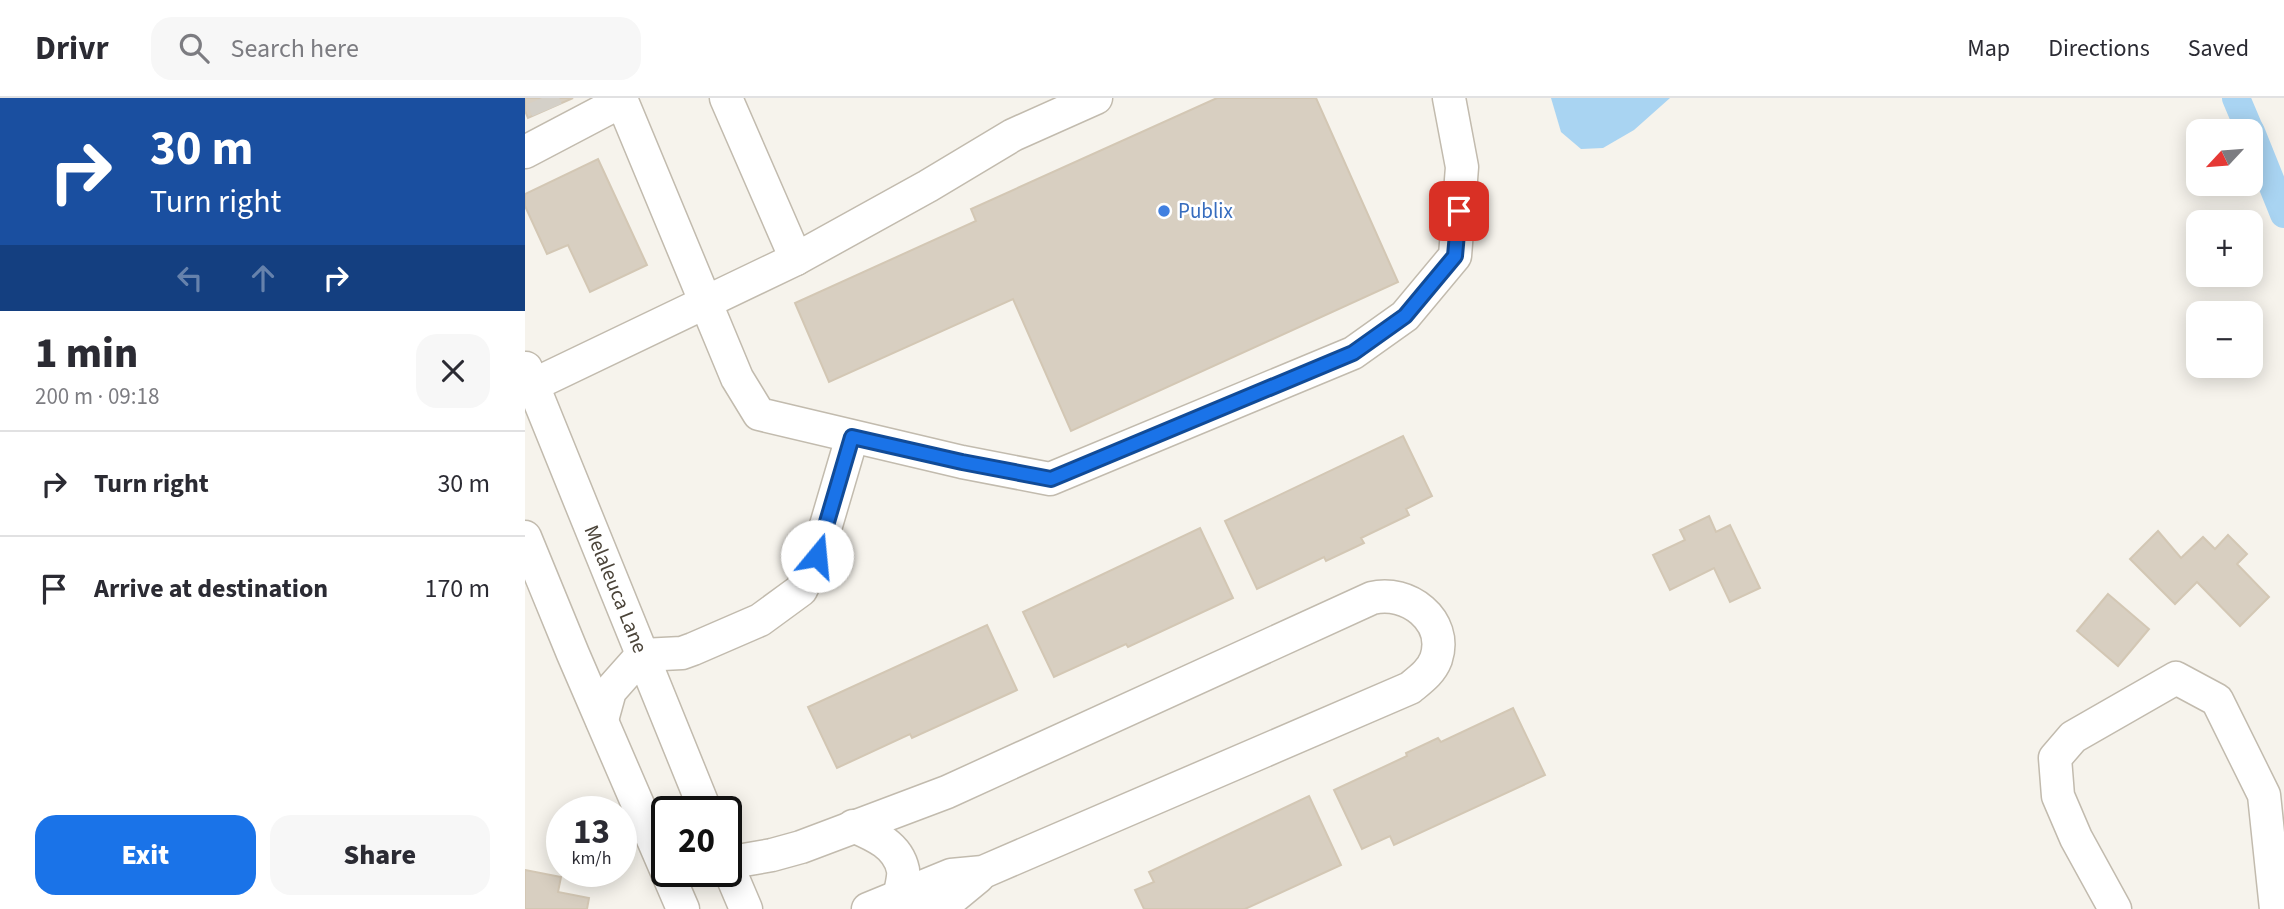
<!DOCTYPE html>
<html lang="en">
<head>
<meta charset="utf-8">
<style>
	:root { --surface:#fff; --page:#f7f7f7; --text:#2b2b33; --muted:#7c7c81; --line:#e1e1e2; --accent:#1a73e8 }
	body { margin:0; font-family:"Source Sans 3",sans-serif; background:var(--page); color:var(--text); height:100vh; display:flex; flex-direction:column; font-size:26px; white-space:nowrap }
	* { box-sizing:border-box; margin:0 }
	p { font-size:23px; color:var(--muted) }
	.icon { flex:none; width:38px; height:38px; fill:none; stroke:currentColor; stroke-width:2; stroke-linecap:round; stroke-linejoin:round }
	.map { position:relative; flex:1; overflow:hidden }
	.drawer { display:flex; flex-direction:column; background:var(--surface); width:525px }
	.drawer>* { flex:none }
	.top-card { background:#1a4fa0; color:#fff; overflow:hidden }
	.needle { width:46px; rotate:244deg }
	.controls { position:absolute; left:1661px; top:21px; display:grid; gap:14px }
	.controls a { display:grid; place-items:center; width:77px; height:77px; border-radius:14px; background:var(--surface); box-shadow:0 4px 18px #0003; font-size:35px }
	.speed { position:absolute; left:21px; top:698px; display:flex; gap:14px; font-size:35px; font-weight:700; text-align:center }
	.speed>* { display:grid; place-content:center; width:91px; height:91px; border-radius:50%; background:var(--surface); box-shadow:0 4px 18px #0003; line-height:1 }
	.speed small { font-size:18px; font-weight:400 }
	.speed .limit { border:4px solid #111; border-radius:10px; background:#fff; color:#111 }
	.pin { position:absolute; display:grid; place-items:center; width:60px; height:60px; color:#fff; margin:-30px; border-radius:14px; box-shadow:0 4px 10px #0006 }
	.me { position:absolute; width:77px; margin:-38px; rotate:17deg; stroke-linejoin:round; filter:drop-shadow(0 0 5px #0008) }
	.turn { display:flex; align-items:center; gap:24px; height:147px; padding:0 35px; font-size:32px }
	.turn .icon { width:91px; height:91px; stroke-width:2.5 }
	.turn b { display:block; font-size:49px; line-height:60px }
	.lanes { display:flex; align-items:center; height:66px; padding:0 35px; background:#0003; justify-content:center; gap:35px; direction:ltr }
	.lanes .off { opacity:.35 }
	.round { display:grid; place-items:center; flex:none; width:74px; height:74px; border-radius:21px; background:var(--page) }
	.summary { display:flex; align-items:center; justify-content:space-between; height:119px; padding:0 35px }
	h1 { font-size:42px; font-weight:800; line-height:52px }
	.action { display:flex; gap:14px; margin-top:auto; padding:14px 35px }
	.action a { flex:1; height:80px; border-radius:21px; background:var(--accent); color:#fff; font-size:28px; font-weight:800; line-height:80px; text-align:center }
	.action a+a { background:var(--page); color:var(--text) }
	ul { padding:0; list-style:none }
	li { display:flex; align-items:center; gap:21px; height:105px; padding:0 35px; border-top:2px solid var(--line) }
	li div { flex:1 }
	li b { display:block; font-size:26px }
	li em { font-style:normal }
	header { display:flex; align-items:center; gap:42px; box-sizing:border-box; height:98px; padding:0 35px; background:var(--surface); border-bottom:2px solid var(--line) }
	header strong { font-size:33px }
	nav { display:flex; gap:38px; margin-inline-start:auto; font-size:24px }
	.search { width:490px; height:63px; background:var(--page); display:flex; align-items:center; gap:18px; box-sizing:border-box; padding:0 24px; border-radius:21px; color:var(--muted); font-size:26px }
	main { display:flex; flex:1; min-height:0 }
	.map>svg:first-child { display:block }
	.water { fill:#a9d4f2 }
	.lines { fill:none; stroke-linecap:round; stroke-linejoin:round }
	.canal { stroke:#a9d4f2; stroke-width:28 }
	.building { fill:#d8cfc1; stroke:#d3c7b4; stroke-width:2 }
	.minor-tunnel { stroke:#d4d0c8; stroke-width:32; stroke-dasharray:32 16; stroke-linecap:butt }
	.minor-casing { stroke:#c2bbae; stroke-width:35 }
	.minor { stroke:#fff; stroke-width:32 }
	.route-casing { stroke:#114b97; stroke-width:18 }
	.route { stroke:#1a73e8; stroke-width:12 }
	.shop-dot { fill:#3f7fe0; stroke:#fff; stroke-width:2.5 }
	.labels { text-anchor:middle; stroke-width:5; stroke-linejoin:round; paint-order:stroke }
	.shop-label { font-size:21px; fill:#366cbe; stroke:#fff; text-anchor:start }
	.street-label { font-size:21px; fill:#4b4439; stroke:#fff }
</style>
</head>
<body>
<header>
<strong>Drivr</strong>
<div class="search"><svg class="icon" aria-label="search" viewBox="0 0 24 24"><circle cx="10" cy="10" r="6"/><path d="M15 15l6 6"/></svg>Search here</div>
<nav><a>Map</a><a>Directions</a><a>Saved</a></nav>
</header>
<main>
<section class="drawer">
<div class="top-card">
<div class="turn"><svg class="icon" aria-label="right" viewBox="0 0 24 24"><path d="M7 20v-9h11M14 6l5 5-5 5"/></svg><div><b>30 m</b>Turn right</div></div>
<div class="lanes"><svg class="icon off" aria-label="left" viewBox="0 0 24 24"><path d="M17 20v-9H6M10 6l-5 5 5 5"/></svg><svg class="icon off" aria-label="ahead" viewBox="0 0 24 24"><path d="M12 20V5M6 11l6-6 6 6"/></svg><svg class="icon" aria-label="right" viewBox="0 0 24 24"><path d="M7 20v-9h11M14 6l5 5-5 5"/></svg></div>
</div>
<div class="summary"><div><h1>1 min</h1><p>200 m · 09:18</p></div><a class="round"><svg class="icon" aria-label="close" viewBox="0 0 24 24"><path d="M6 6l12 12M18 6L6 18"/></svg></a></div>
<ul>
<li><svg class="icon" aria-label="right" viewBox="0 0 24 24"><path d="M7 20v-9h11M14 6l5 5-5 5"/></svg><div><b>Turn right</b></div><em>30 m</em></li>
<li><svg class="icon" aria-label="arrive" viewBox="0 0 24 24"><path d="M6 21V4h12l-3 4 3 4H6"/></svg><div><b>Arrive at destination</b></div><em>170 m</em></li>
</ul>
<div class="action"><a>Exit</a><a>Share</a></div>
</section>
<div class="map">
<svg width="1759" height="811" viewBox="0 0 1759 811">
	<rect width="100%" height="100%" fill="#f6f3ec"/>
	<polygon class="water" points="1026,0 1145,0 1109,32 1078,50 1056,51 1036,34"/>
	<g class="lines">
		<g class="canal">
			<polyline points="1711,0 1725,33"/>
			<polyline points="1726,34 1759,116"/>
		</g>
	</g>
	<g class="building">
		<polygon points="0,0 48,0 3,20 0,13"/>
		<polygon points="692,0 791,0 873,184 546,333 488,201 304,284 270,205 451,123 446,111"/>
		<polygon points="73,61 122,167 65,194 43,147 22,156 0,108 0,96"/>
		<polygon points="878,338 907,398 881,411 884,417 836,440 839,445 801,463 799,459 732,491 700,423"/>
		<polygon points="1184,418 1191,434 1205,427 1235,490 1205,504 1189,470 1145,492 1128,457 1160,442 1155,432"/>
		<polygon points="675,430 708,500 603,549 601,546 529,579 498,514"/>
		<polygon points="1633,433 1656,460 1678,439 1690,451 1703,437 1722,456 1712,466 1744,499 1715,528 1672,484 1650,506 1605,461"/>
		<polygon points="1583,496 1624,531 1593,568 1552,533"/>
		<polygon points="462,527 492,592 387,640 385,636 312,670 283,609"/>
		<polygon points="988,610 1020,677 869,747 865,738 837,751 809,692 882,658 881,655 913,640 916,644"/>
		<polygon points="784,698 816,767 720,811 619,811 610,792 629,784 624,774"/>
		<polygon points="0,772 36,779 33,794 64,800 62,811 0,811"/>
	</g>
	<g class="lines">
		<polyline class="minor-tunnel" points="17,0 22,12"/>
		<defs>
			<g id="minor">
				<polyline points="201,0 271,161"/>
				<polyline points="0,54 97,3 212,280 234,316 437,364 525,381 828,255 880,218 930,158 937,69 924,0"/>
				<polyline points="1,270 181,714"/>
				<polyline points="8,287 271,161 403,88 488,37 571,0"/>
				<polyline points="0,439 48,556 158,811"/>
				<polyline points="77,622 85,593 117,557 157,555 168,551 235,522 276,492 292,458 327,339"/>
				<path d="M328 728C349 737 373 747 378 772 379 779 376 789 375 796"/>
				<polyline points="201,764 221,811"/>
				<path d="M201 765 247 757 276 749 422 694 847 500C882 491 924 522 911 561 906 574 896 581 885 590L458 774 426 777 343 811"/>
				<polyline points="401,811 430,798 453,779"/>
				<polyline points="1590,811 1551,740 1533,698 1530,660 1548,639 1651,580 1692,602 1739,697 1751,811"/>
			</g>
		</defs>
		<use href="#minor" class="minor-casing"/>
		<use href="#minor" class="minor"/>
	</g>
	<g class="lines">
		<defs>
			<polyline id="route" points="292,458 327,339 437,364 526,381 828,255 880,218 930,158 934,113"/>
		</defs>
		<use href="#route" class="route-casing"/>
		<use href="#route" class="route"/>
	</g>
	<circle class="shop-dot" cx="639" cy="113" r="7"/>
	<g class="labels">
		<g class="shop-label">
			<text x="653" y="120">Publix</text>
		</g>
		<g class="street-label">
			<text transform="translate(91 491) rotate(68)" y="7">Melaleuca Lane</text>
		</g>
	</g>
</svg>
<div class="controls">
<a><svg class="needle" viewBox="-14 -14 28 28"><path d="M0-13l5 13h-10z" fill="#e53935"/><path d="M0 13l5-13h-10z" fill="#7c7c81"/></svg></a>
<a>+</a>
<a>−</a>
</div>
<div class="speed"><div>13<small>km/h</small></div><div class="limit">20</div></div>
<div class="pin" style="left:934px;top:113px;background:#d93025"><svg class="icon" aria-label="arrive" viewBox="0 0 24 24"><path d="M6 21V4h12l-3 4 3 4H6"/></svg></div>
<svg class="me" style="left:292px;top:458px" viewBox="-20 -20 40 40"><circle r="19" fill="#fff"/><path d="M0-13L10 11 0 6-10 11z" fill="#1a73e8"/></svg>
</div>
</main>
</body>
</html>
